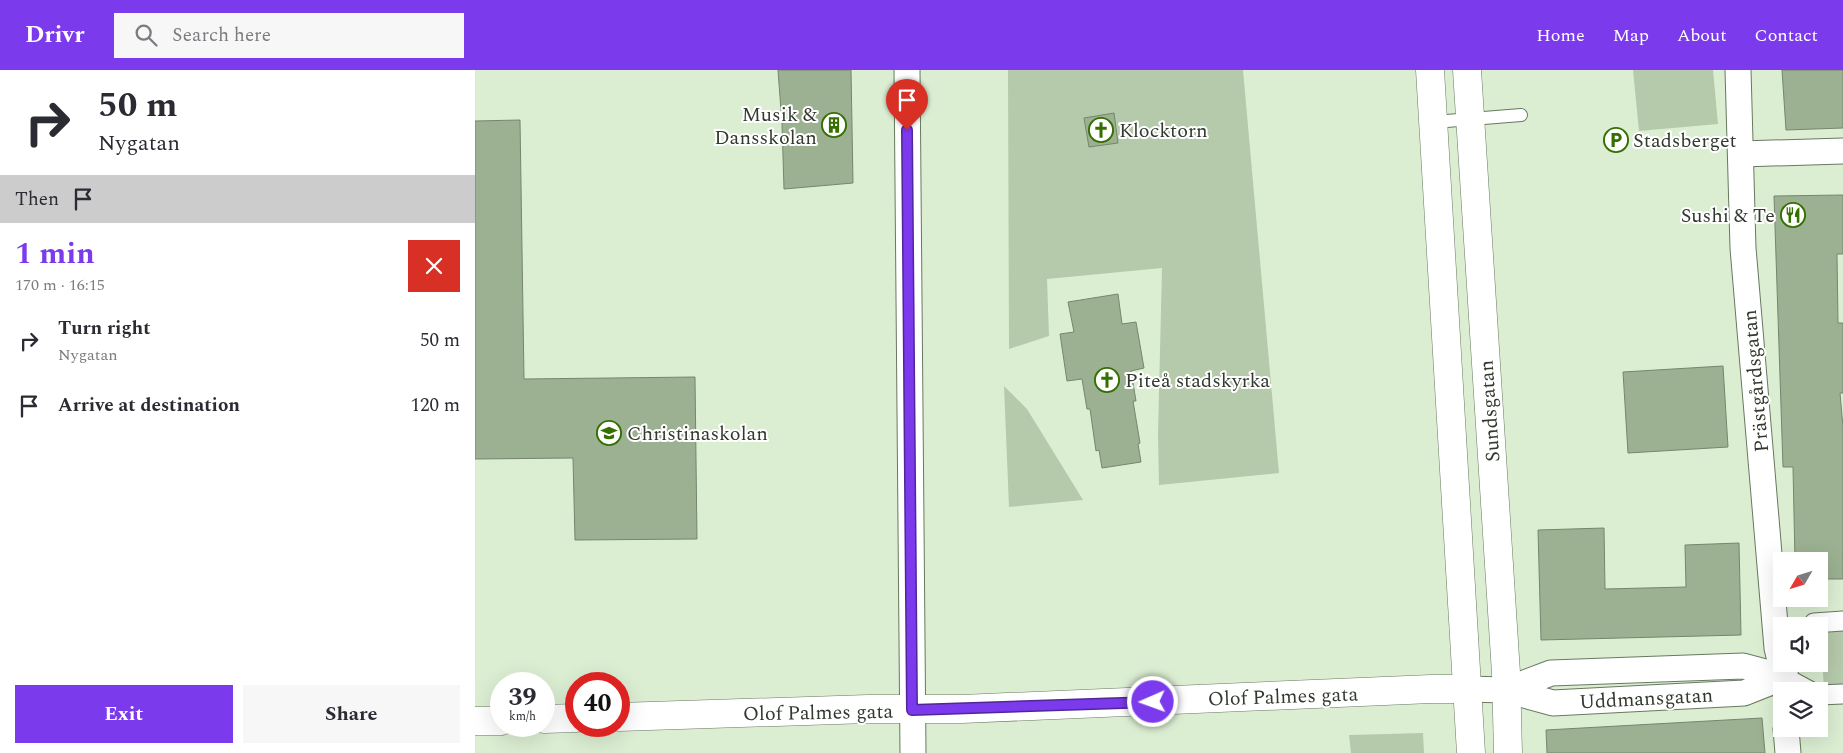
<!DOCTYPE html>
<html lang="en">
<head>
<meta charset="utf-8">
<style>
	:root { --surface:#fff; --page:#f7f7f7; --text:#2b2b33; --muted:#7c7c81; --accent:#7c3aed }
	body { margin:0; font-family:Spectral,serif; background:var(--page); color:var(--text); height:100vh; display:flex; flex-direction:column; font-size:19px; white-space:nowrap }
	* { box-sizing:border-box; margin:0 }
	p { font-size:16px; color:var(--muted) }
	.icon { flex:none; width:28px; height:28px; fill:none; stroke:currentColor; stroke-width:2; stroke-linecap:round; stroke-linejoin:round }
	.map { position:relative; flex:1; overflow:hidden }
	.drawer { display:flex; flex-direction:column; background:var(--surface); width:475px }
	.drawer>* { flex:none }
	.guide { background:#fff; color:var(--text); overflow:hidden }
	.needle { width:32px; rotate:231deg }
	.controls { position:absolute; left:1298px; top:482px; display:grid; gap:10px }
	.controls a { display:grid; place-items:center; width:55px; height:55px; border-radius:0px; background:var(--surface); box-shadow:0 5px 20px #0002; font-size:25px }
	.speed { position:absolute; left:15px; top:602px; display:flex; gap:10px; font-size:25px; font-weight:700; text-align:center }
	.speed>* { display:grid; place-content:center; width:65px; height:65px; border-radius:50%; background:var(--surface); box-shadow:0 5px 20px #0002; line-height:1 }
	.speed small { font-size:12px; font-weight:400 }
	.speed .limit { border:8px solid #d22; background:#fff; color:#111 }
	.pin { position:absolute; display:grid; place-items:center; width:42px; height:42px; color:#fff; margin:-51px -21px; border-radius:50% 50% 50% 0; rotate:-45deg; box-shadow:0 0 5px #0007 }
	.pin .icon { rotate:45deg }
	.me { position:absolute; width:55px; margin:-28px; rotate:268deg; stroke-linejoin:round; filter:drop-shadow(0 0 4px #0008) }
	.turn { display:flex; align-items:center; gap:18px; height:105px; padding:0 15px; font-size:22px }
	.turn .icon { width:65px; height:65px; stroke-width:2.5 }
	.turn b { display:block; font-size:35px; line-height:42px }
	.then { display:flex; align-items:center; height:48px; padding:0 15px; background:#0003; gap:10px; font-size:19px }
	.round { display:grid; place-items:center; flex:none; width:52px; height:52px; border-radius:0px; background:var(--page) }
	.summary { display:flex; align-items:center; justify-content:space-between; height:85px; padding:0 15px }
	h1 { font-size:30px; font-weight:700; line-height:38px; color:var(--accent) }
	.primary-button { display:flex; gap:10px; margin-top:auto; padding:10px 15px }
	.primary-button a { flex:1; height:58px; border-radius:0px; background:var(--accent); color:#fff; font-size:20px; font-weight:700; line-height:58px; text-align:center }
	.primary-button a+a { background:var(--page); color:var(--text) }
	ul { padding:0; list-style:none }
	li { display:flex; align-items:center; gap:15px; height:65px; padding:0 15px }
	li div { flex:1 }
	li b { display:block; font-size:19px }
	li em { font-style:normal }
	header { display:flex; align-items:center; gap:30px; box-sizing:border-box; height:70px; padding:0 25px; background:var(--accent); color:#fff }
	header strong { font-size:24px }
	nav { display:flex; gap:28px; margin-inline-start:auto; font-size:18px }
	.search { width:350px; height:45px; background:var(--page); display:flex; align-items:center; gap:12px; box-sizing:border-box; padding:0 18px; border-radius:0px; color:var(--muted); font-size:19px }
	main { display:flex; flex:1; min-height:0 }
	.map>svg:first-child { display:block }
	.green { fill:#b5c9ab }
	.building { fill:#9bb191; stroke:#75866d }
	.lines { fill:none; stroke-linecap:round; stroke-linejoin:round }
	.service-casing { stroke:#687960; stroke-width:14 }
	.pedestrian-casing { stroke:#687960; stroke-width:21 }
	.minor-casing { stroke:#687960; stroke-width:27 }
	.tertiary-casing { stroke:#687960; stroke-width:29 }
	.secondary-casing { stroke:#687960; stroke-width:29 }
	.service { stroke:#fff; stroke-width:12 }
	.pedestrian { stroke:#fff; stroke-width:19 }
	.minor { stroke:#fff; stroke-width:25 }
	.tertiary { stroke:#fff; stroke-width:28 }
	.secondary { stroke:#fff; stroke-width:28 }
	.route-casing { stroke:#51269a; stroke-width:12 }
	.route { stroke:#7c3aed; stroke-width:9 }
	.labels { text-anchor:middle; stroke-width:4; stroke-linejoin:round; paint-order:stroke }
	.poi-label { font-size:20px; fill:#323a2f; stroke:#fff; text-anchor:start }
	.street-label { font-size:20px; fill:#323a2f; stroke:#fff }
</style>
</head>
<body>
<header>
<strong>Drivr</strong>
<div class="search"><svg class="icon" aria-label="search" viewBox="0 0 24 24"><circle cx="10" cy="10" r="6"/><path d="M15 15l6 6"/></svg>Search here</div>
<nav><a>Home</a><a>Map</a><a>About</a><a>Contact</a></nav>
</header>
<main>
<section class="drawer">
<div class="guide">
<div class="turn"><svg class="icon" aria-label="right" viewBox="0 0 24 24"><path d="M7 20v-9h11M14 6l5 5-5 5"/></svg><div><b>50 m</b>Nygatan</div></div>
<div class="then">Then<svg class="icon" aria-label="arrive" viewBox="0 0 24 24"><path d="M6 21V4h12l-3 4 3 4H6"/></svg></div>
</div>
<div class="summary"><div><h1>1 min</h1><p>170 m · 16:15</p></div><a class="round" style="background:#d93025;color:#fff"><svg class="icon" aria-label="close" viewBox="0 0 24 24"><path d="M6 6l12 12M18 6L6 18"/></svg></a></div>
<ul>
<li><svg class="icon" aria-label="right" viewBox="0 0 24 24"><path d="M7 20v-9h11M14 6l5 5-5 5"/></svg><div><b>Turn right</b><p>Nygatan</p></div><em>50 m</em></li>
<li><svg class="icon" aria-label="arrive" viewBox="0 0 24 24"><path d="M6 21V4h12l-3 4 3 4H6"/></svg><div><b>Arrive at destination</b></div><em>120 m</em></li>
</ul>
<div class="primary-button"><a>Exit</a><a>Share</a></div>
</section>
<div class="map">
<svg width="1368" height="683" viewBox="0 0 1368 683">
	<rect width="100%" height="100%" fill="#dbeed2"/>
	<g class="green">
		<polygon points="533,0 768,0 804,403 684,415 683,364 687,198 572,209 574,266 534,279"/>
		<polygon points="1158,0 1238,0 1243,54 1164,61"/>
		<polygon points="529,316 552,339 608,430 534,437"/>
		<polygon points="1368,557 1368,619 1349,619 1345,558"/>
		<polygon points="948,663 949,683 876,683 874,665"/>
	</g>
	<g class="building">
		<polygon points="303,0 376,0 378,113 309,119 307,54"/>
		<polygon points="1307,0 1368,0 1368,58 1311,60"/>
		<polygon points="639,43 643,73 614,77 609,48"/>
		<polygon points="45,50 49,309 220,307 222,469 100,470 98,388 0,389 0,51"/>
		<polygon points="1368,125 1368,184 1362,184 1363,253 1368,253 1368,323 1365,323 1368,357 1368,509 1344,509 1344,491 1320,491 1318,397 1308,397 1299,126"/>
		<polygon points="643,224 647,254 661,252 669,298 656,301 661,331 658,331 665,373 663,374 666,392 627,398 624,380 621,381 615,339 612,339 607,309 592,311 585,264 599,262 593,232"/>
		<polygon points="1248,296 1253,377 1153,383 1148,302"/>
		<polygon points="1129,458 1130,519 1211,517 1210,475 1264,473 1266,565 1066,570 1063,460"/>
		<polygon points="1287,648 1290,683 1072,683 1071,660"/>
	</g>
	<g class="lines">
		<defs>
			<polyline id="service" points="959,52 1046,45"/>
			<g id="pedestrian">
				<polyline points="1337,556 1339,553 1368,551"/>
				<polyline points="1314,599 1309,607 1335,621"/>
				<polyline points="1344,625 1368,624"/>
			</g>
			<g id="minor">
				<polyline points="432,0 438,683"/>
				<polyline points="1263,0 1268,178 1302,578 1309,607 1310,621"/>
				<polyline points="1266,84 1368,81"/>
				<polyline points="992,619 1031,620 1078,633 1269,623 1309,607"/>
				<polyline points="1031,620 1076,603 1268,596 1309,607"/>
				<polyline points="1311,659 1313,683"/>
			</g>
			<g id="tertiary">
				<polyline points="144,647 393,639 487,639 956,619 992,619"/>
				<polyline points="69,649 101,648"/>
				<polyline points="0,651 26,651"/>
			</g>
			<g id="secondary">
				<polyline points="955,0 996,683"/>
				<polyline points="992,0 1031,603 1033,683"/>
			</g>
		</defs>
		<use href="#service" class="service-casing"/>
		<use href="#pedestrian" class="pedestrian-casing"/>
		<use href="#minor" class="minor-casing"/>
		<use href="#tertiary" class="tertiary-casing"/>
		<use href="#secondary" class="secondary-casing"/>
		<use href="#service" class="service"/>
		<use href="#pedestrian" class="pedestrian"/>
		<use href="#minor" class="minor"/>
		<use href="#tertiary" class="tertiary"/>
		<use href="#secondary" class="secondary"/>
	</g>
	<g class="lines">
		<defs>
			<polyline id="route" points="432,60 437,640 678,632"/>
		</defs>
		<use href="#route" class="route-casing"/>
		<use href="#route" class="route"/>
	</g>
	<defs>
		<symbol id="building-ring" viewBox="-11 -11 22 22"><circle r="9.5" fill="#fff" stroke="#356f00" stroke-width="1.5"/><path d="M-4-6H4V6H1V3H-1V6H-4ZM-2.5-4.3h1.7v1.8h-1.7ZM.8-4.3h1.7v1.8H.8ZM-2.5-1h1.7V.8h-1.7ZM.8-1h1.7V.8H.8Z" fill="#356f00"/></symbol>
		<symbol id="church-ring" viewBox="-11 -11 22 22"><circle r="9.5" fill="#fff" stroke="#356f00" stroke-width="1.5"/><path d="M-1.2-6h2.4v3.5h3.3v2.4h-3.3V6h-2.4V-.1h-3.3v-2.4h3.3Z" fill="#356f00"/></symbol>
		<symbol id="parking-ring" viewBox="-11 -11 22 22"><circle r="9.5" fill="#fff" stroke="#356f00" stroke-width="1.5"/><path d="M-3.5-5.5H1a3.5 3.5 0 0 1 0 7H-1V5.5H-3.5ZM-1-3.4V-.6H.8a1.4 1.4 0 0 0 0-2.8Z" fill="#356f00"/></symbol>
		<symbol id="restaurant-ring" viewBox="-11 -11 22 22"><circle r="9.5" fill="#fff" stroke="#356f00" stroke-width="1.5"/><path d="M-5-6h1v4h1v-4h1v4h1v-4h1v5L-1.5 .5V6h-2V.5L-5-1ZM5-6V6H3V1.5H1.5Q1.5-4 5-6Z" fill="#356f00"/></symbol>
		<symbol id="school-ring" viewBox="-11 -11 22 22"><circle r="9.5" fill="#fff" stroke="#356f00" stroke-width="1.5"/><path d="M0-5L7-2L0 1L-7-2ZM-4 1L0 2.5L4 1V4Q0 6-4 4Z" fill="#356f00"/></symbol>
	</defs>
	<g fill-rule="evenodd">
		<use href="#building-ring" x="345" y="41" width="28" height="28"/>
		<use href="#church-ring" x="612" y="46" width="28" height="28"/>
		<use href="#parking-ring" x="1127" y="56" width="28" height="28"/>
		<use href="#restaurant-ring" x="1304" y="131" width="28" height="28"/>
		<use href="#church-ring" x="618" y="296" width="28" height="28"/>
		<use href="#school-ring" x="120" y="349" width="28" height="28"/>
	</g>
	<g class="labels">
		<g class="poi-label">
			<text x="342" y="51" text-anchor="end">Musik &amp;<tspan x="342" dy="23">Dansskolan</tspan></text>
			<text x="644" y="67">Klocktorn</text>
			<text x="1158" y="77">Stadsberget</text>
			<text x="1300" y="152" text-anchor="end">Sushi &amp; Te</text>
			<text x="650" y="317">Piteå stadskyrka</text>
			<text x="152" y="370">Christinaskolan</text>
		</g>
		<g class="street-label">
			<text transform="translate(1280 311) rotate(-95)" y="7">Prästgårdsgatan</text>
			<text transform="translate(1014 341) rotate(-94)" y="7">Sundsgatan</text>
			<text transform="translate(808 626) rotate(-2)" y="7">Olof Palmes gata</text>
			<text transform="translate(1171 628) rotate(-3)" y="7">Uddmansgatan</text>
			<text transform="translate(343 642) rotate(-1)" y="7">Olof Palmes gata</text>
		</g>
	</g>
</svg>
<div class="controls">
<a><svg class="needle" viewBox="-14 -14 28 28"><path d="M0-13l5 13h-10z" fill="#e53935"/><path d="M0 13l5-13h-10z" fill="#7c7c81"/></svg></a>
<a><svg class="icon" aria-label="sound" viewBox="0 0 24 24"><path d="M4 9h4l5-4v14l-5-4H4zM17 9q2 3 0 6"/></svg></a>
<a><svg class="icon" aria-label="layers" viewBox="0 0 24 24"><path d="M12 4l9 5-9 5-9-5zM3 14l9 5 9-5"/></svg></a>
</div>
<div class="speed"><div>39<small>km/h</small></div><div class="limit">40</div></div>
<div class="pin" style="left:432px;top:60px;background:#d93025"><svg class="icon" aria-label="arrive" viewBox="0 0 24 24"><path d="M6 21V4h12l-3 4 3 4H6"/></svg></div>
<svg class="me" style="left:678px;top:632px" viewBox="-20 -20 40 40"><circle r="17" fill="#7c3aed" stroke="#fff" stroke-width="3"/><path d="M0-11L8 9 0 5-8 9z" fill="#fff"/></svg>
</div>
</main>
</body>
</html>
